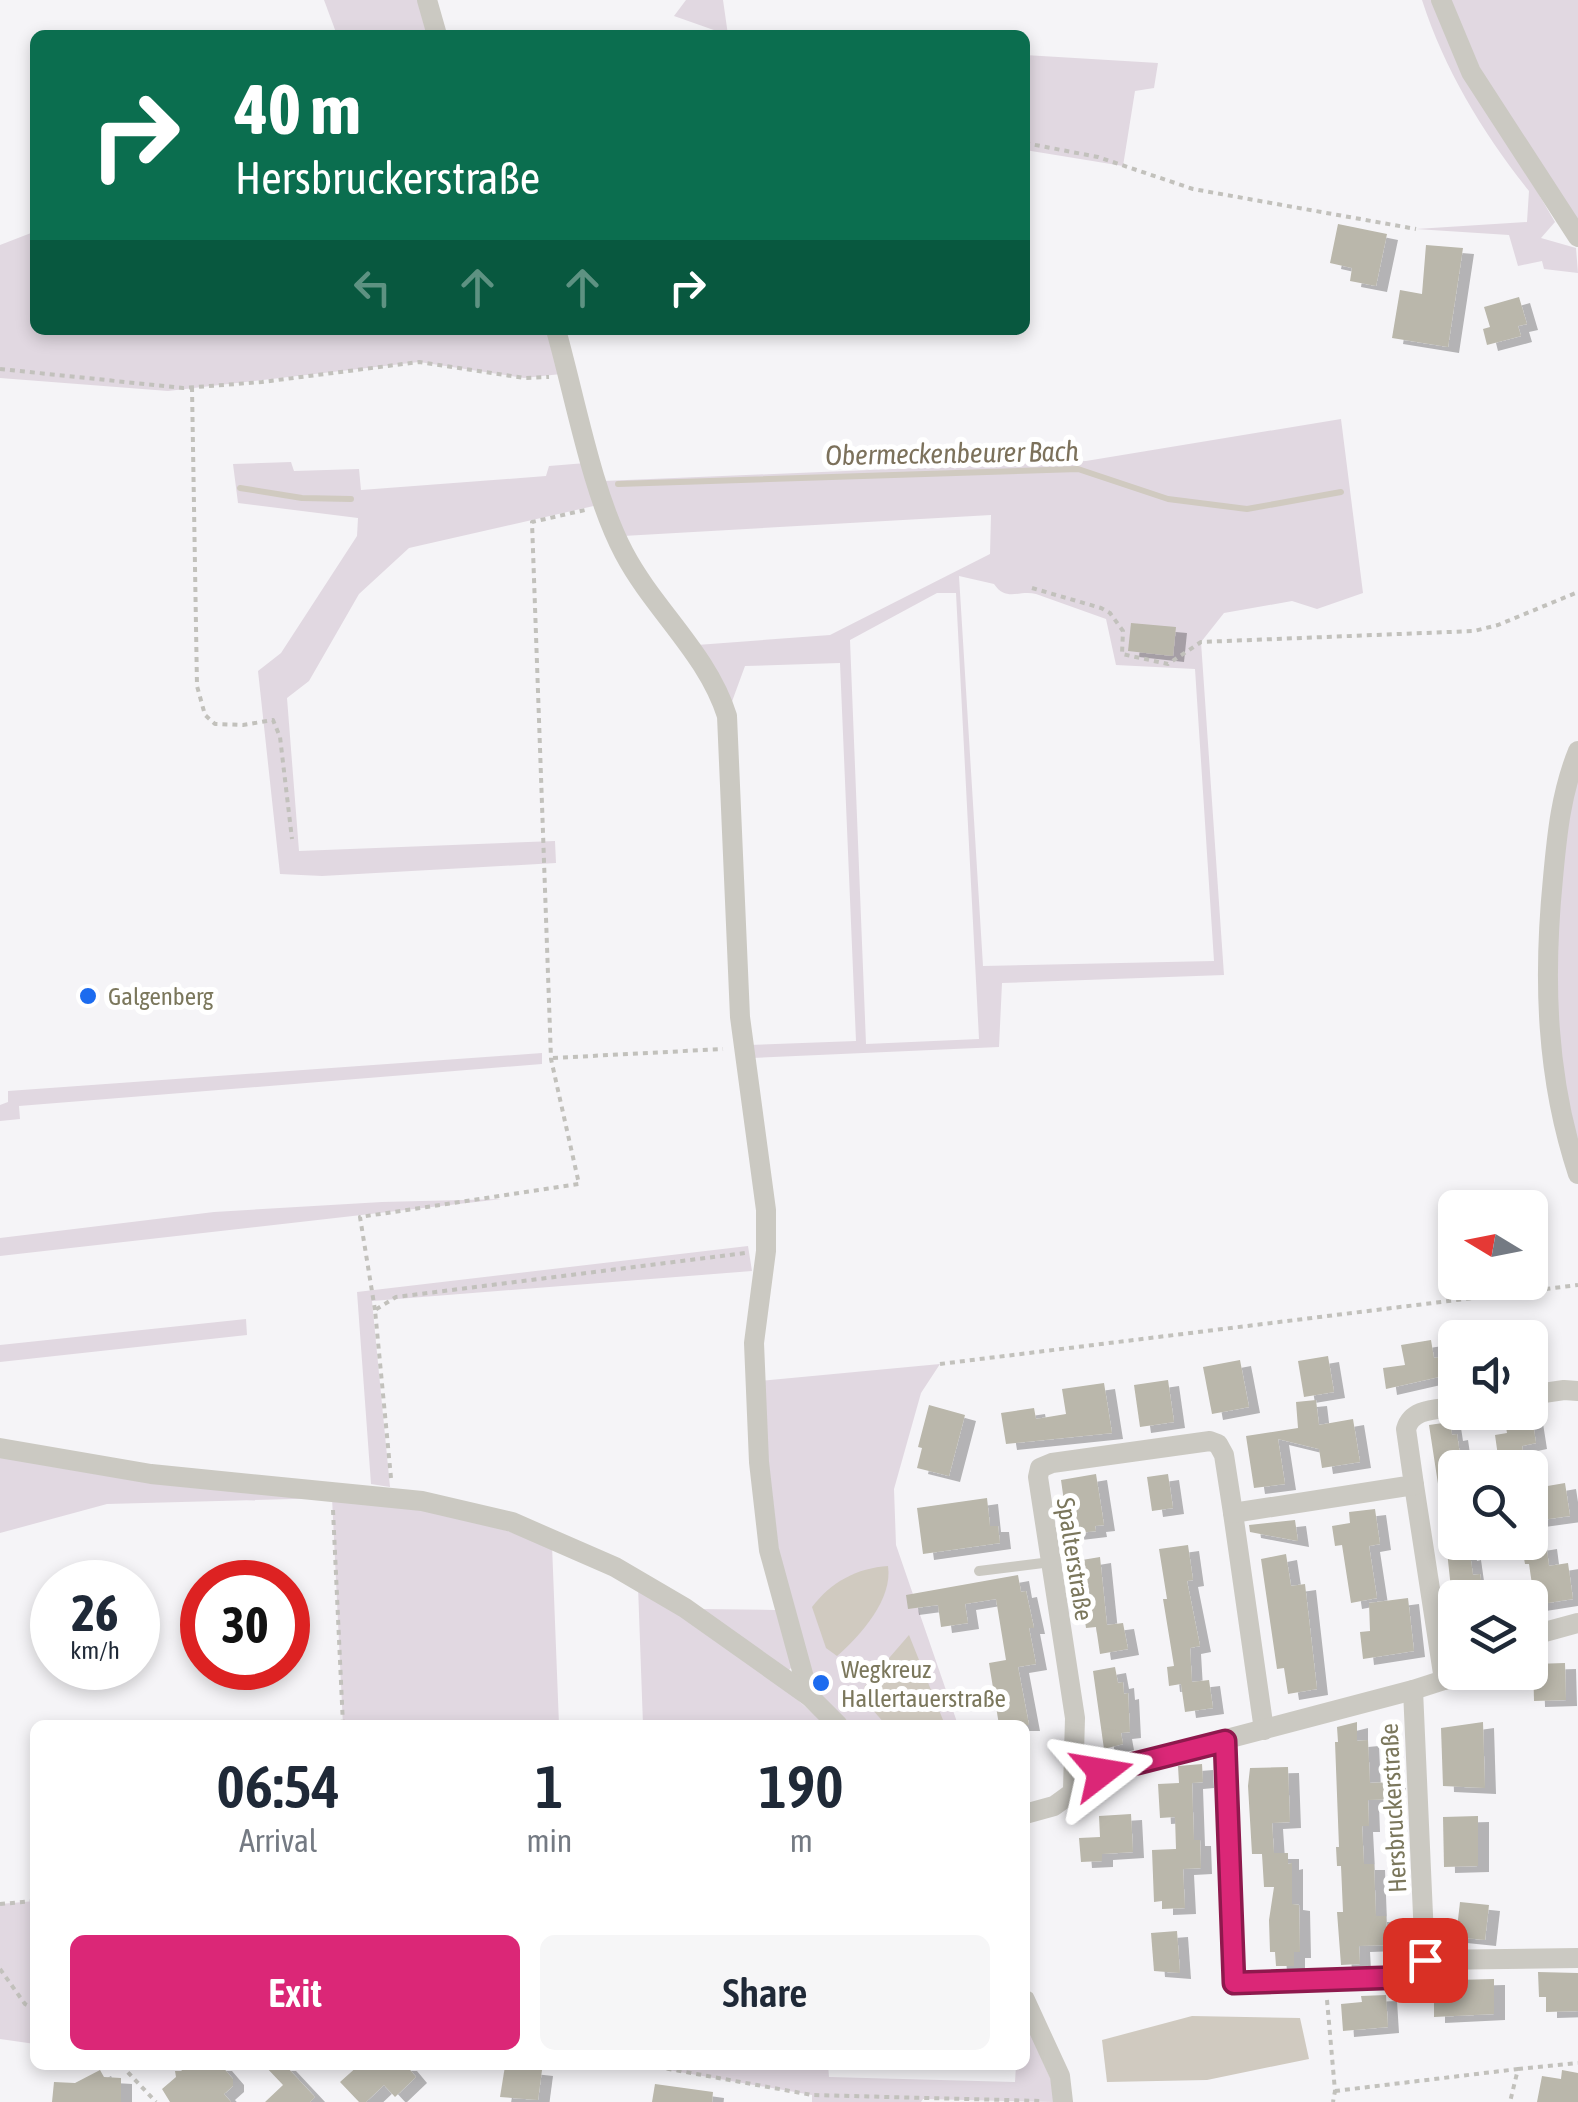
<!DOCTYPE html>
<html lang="en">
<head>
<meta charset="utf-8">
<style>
	:root { --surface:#fff; --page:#f6f6f7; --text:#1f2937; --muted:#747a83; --accent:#db2777 }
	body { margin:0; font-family:"Asap Condensed",sans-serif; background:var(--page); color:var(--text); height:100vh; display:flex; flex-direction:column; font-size:38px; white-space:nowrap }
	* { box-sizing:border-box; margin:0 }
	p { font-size:32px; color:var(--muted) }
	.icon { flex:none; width:55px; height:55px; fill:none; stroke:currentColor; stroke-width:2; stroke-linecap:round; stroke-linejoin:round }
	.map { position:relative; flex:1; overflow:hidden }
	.side { position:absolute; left:30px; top:1720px; width:1000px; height:350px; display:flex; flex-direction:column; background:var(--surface); border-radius:15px; box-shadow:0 5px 15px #0003 }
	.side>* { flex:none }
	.guide { position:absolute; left:30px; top:30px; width:1000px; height:305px; border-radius:15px; box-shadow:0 5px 15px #0003; background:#0b6e4f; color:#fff; overflow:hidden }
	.needle { width:65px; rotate:280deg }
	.buttons { position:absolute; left:1438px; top:1190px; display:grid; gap:20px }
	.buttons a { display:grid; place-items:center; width:110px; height:110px; border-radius:15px; background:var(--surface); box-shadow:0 5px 15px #0003; font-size:50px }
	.speed { position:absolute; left:30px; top:1560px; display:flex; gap:20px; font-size:50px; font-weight:700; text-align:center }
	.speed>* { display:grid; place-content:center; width:130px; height:130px; border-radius:50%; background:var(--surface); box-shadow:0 5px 15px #0003; line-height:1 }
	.speed small { font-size:25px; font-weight:400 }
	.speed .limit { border:15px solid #d22; background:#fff; color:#111 }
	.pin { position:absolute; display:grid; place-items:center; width:85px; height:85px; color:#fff; margin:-42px; border-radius:20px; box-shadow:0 5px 15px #0006 }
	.me { position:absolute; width:110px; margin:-55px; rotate:76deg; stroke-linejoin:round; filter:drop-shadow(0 0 8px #0008) }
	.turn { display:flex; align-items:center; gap:35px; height:210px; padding:0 40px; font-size:45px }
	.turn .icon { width:130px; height:130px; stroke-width:2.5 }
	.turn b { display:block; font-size:70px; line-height:85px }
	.lanes { display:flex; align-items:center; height:95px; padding:0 40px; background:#0003; justify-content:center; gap:50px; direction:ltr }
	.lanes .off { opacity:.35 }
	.eta { display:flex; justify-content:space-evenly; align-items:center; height:170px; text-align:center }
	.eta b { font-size:60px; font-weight:600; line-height:70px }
	.action { display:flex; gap:20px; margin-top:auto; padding:20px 40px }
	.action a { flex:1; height:115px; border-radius:15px; background:var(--accent); color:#fff; font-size:40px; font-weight:600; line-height:115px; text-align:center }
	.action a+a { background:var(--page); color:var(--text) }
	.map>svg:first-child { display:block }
	.green { fill:#e1d8e1; fill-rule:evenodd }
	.water { fill:#d0cac0 }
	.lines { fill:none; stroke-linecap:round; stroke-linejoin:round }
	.stream { stroke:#d0cac0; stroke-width:6 }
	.building { fill:#bab7ab; filter:url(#shadow) }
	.path { stroke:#c2c1bc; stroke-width:4; stroke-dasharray:5 5; stroke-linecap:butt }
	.service { stroke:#cbc9c2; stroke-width:10 }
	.minor { stroke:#cbc9c2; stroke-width:20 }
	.route-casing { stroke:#8e194d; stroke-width:25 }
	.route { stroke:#db2777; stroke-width:18 }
	.poi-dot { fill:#1c6bef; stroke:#fff; stroke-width:4 }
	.labels { text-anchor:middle; stroke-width:10; stroke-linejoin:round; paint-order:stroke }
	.poi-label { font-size:25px; fill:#7b775c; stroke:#fff; text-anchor:start }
	.street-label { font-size:25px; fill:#7b775c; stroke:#fff }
	.water-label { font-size:28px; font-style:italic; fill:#7c715b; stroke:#fff }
</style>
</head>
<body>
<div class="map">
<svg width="1578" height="2102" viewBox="0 0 1578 2102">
	<defs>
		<filter id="shadow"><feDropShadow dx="11" dy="6" stdDeviation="0" flood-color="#0004"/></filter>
	</defs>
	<rect width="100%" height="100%" fill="#f5f4f7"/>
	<g class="green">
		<polygon points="324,0 420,0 431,35 337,35"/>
		<polygon points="686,0 723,0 728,35 674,16"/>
		<path d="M1422 0H1435L1500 128 1555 222 1541 238 1576 248 1578 273 1544 269 1542 261 1518 266 1509 235 1416 229 1527 222 1529 191C1483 133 1445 71 1422 0Z"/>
		<polygon points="1445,0 1578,0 1578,230 1474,67"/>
		<polygon points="1025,55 1158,63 1154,88 1135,91 1123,166 1025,150"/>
		<polygon points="35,221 35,330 548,330 561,374 524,378 419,362 168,391 0,378 0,245 31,233"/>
		<path d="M1341 419 1363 593 1317 609 1292 601 1224 613 1201 642 1224 975 1002 983 999 1047 751 1058 748 1045 856 1041 840 663 745 666 730 707 697 645 830 635 990 554 991 515 623 536 603 481 1086 461ZM959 576 994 584C1006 602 1019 590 1036 594L1106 619 1116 665 1195 669 1214 961 983 966ZM937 593H956L979 1039 866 1044 850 640Z"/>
		<polygon points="291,462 294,471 359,469 361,490 546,476 549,466 586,463 598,505 409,548 359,594 309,681 287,698 299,851 555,841 556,863 322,876 280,874 258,671 281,653 357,536 358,518 238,503 233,464"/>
		<polygon points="1578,765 1578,1158 1554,1023 1562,829"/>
		<polygon points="542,1053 542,1064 19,1106 20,1119 0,1121 0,1105 8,1102 8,1091"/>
		<polygon points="502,1199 0,1256 0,1238 214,1212 382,1202"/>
		<polygon points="748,1246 752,1271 372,1301 390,1487 371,1484 357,1292"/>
		<polygon points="246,1319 247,1335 0,1362 0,1345"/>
		<polygon points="940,1364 921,1393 894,1489 896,1545 958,1725 847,1725 814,1687 781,1572 759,1381"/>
		<polygon points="0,1453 437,1509 552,1545 559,1725 343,1725 332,1498 107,1504 0,1533"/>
		<polygon points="638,1586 790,1693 826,1725 643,1725"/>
		<polygon points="697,1609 776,1610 793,1666 784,1675"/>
		<polygon points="35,1901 35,2044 0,2039 0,1904"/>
		<polygon points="1025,2021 1051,2080 1054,2102 923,2099 921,2102 812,2102 812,2095 640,2065 828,2065 829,2077 1015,2082 1016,2065 1025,2065"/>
	</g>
	<g class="water">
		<path d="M888 1566C893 1599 861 1635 837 1656L826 1648 812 1607C831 1582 857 1568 888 1566Z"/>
		<polygon points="909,1635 945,1725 886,1725 871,1708 864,1687"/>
		<polygon points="1192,2016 1300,2018 1309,2059 1207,2080 1107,2082 1102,2040"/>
	</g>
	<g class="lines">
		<g class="stream">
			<polyline points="618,484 1078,469 1168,499 1247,509 1341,492"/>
			<polyline points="240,488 302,498 351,499"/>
		</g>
	</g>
	<g class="building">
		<polygon points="1338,224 1387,234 1376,286 1350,281 1352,268 1330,263"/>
		<polygon points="1426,245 1463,248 1448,347 1392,338 1400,290 1422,294"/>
		<polygon points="1519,297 1527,324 1518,326 1521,336 1487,345 1483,329 1490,327 1484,307"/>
		<polygon points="1131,623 1176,627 1173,656 1128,651"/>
		<polygon points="1431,1340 1434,1358 1440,1357 1443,1376 1386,1389 1383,1368 1405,1365 1401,1345"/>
		<polygon points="1328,1356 1334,1392 1304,1397 1298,1361"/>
		<polygon points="1240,1360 1249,1407 1212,1414 1203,1367"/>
		<polygon points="1168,1380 1174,1422 1140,1427 1134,1385"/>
		<polygon points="1104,1383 1112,1433 1006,1444 1001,1413 1034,1408 1036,1419 1066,1414 1062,1389"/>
		<polygon points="1316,1400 1319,1425 1353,1419 1360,1462 1322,1468 1319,1449 1278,1439 1285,1484 1254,1488 1246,1436 1298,1428 1296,1402"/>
		<polygon points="929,1405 965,1415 949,1476 917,1468 922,1448 918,1447"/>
		<polygon points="1531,1411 1536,1443 1522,1446 1524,1459 1499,1463 1495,1435 1507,1433 1504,1415"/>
		<polygon points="1450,1422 1452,1435 1457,1434 1462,1468 1455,1468 1455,1536 1446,1536 1429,1425"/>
		<polygon points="1096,1474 1104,1525 1095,1526 1096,1531 1071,1534 1068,1530 1061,1480"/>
		<polygon points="1168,1474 1173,1508 1152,1511 1147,1477"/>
		<polygon points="1565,1483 1570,1516 1534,1521 1530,1489"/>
		<polygon points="987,1498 990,1526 998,1526 1000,1543 923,1554 917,1508"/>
		<polygon points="1375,1509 1380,1544 1369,1546 1377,1598 1351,1603 1342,1545 1335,1546 1332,1526 1350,1523 1349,1512"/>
		<polygon points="1295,1520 1298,1541 1250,1532 1249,1525"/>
		<polygon points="1446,1542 1464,1542 1466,1555 1470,1554 1473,1575 1480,1574 1484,1598 1452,1598"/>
		<polygon points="1546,1543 1549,1566 1568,1563 1573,1599 1535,1605 1529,1564 1525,1564 1522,1547"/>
		<polygon points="1188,1545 1193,1580 1187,1581 1200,1646 1190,1648 1192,1682 1209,1680 1213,1708 1185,1712 1181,1684 1169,1686 1167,1667 1174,1666 1163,1599 1167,1599 1159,1549"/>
		<polygon points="1286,1554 1291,1586 1305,1584 1317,1689 1288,1694 1284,1668 1277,1669 1261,1559"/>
		<polygon points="1100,1557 1107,1625 1123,1623 1128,1649 1100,1654 1096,1627 1086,1628 1082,1600 1079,1600 1076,1561"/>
		<polygon points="1018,1575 1021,1592 1026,1591 1034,1628 1029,1628 1036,1664 1018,1667 1029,1725 999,1725 989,1663 1006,1660 996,1599 965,1604 968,1623 941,1627 938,1605 908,1609 906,1595"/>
		<polygon points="1408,1598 1414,1651 1363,1659 1360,1632 1370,1631 1369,1603"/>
		<polygon points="1565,1663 1566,1700 1534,1701 1533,1664"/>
		<polygon points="1115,1667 1118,1683 1123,1682 1124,1694 1128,1693 1130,1732 1121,1733 1123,1744 1104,1749 1093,1671"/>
		<polygon points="1357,1722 1357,1741 1368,1740 1370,1783 1395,1782 1395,1799 1368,1800 1369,1826 1362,1826 1364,1864 1374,1864 1376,1916 1386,1916 1387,1945 1359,1946 1360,1964 1341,1965 1337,1912 1343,1912 1341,1866 1337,1866 1336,1847 1339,1847 1335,1742 1338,1742 1337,1727"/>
		<polygon points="1483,1722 1485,1788 1443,1786 1441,1728"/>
		<polygon points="1202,1764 1203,1782 1192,1783 1194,1840 1200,1840 1201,1868 1183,1869 1185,1908 1162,1909 1162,1901 1154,1902 1152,1850 1176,1849 1175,1817 1160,1818 1158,1784 1179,1783 1178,1766"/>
		<polygon points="1288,1767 1290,1822 1272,1823 1274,1853 1288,1853 1288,1864 1292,1863 1292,1904 1299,1905 1300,1952 1294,1952 1294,1966 1276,1966 1275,1952 1270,1952 1269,1920 1274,1887 1264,1887 1262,1854 1252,1854 1248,1786 1250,1768"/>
		<polygon points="1131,1814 1133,1852 1102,1854 1102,1861 1081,1862 1079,1838 1100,1837 1099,1816"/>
		<polygon points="1478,1816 1478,1866 1444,1867 1443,1817"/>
		<polygon points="1460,1902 1489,1905 1485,1940 1456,1937"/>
		<polygon points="1177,1931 1180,1973 1154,1971 1151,1933"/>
		<polygon points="1538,1972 1578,1973 1578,2011 1546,2012 1546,1997 1539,1997"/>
		<polygon points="1494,1979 1494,2014 1434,2017 1434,1989 1456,1988 1456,1980"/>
		<polygon points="1386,1995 1388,2027 1343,2031 1341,2004 1362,2002 1361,1996"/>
		<polygon points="188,2065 221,2065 233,2079 233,2086 224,2094 231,2102 170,2102 162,2089 176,2077 175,2071 181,2071"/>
		<polygon points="264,2065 285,2065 315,2097 310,2102 265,2102 283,2085"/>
		<polygon points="359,2065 406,2065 416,2077 395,2097 384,2085 366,2102 359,2102 340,2082"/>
		<polygon points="505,2066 542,2070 538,2100 500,2097"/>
		<polygon points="100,2070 104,2077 121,2078 121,2102 52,2102 54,2082 75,2083"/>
		<polygon points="1562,2070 1578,2073 1578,2102 1537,2102 1542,2076 1561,2079"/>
		<polygon points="655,2084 713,2092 712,2102 652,2102"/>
	</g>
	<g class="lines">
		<g class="path">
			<polyline points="1025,143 1098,157 1193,189 1416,229"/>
			<polyline points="0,369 183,388 262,382 419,362 524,378 549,377"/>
			<polyline points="192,387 197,686 205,715 215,724 243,725 273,720 280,737 292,839"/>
			<polyline points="1032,588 1101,608 1110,613 1123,631 1122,654 1168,664 1201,642 1474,631 1498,625 1578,592"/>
			<polyline points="553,1058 723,1049"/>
			<polyline points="375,1310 360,1217 579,1184 551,1059 532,522 585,510"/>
			<polyline points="940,1364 1578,1285"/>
			<polyline points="391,1478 375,1310 396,1297 745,1253"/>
			<polyline points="333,1510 343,1725"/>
			<polyline points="0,1904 35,1901"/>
			<polyline points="0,1969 25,2004 35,2009"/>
			<polyline points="1327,2000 1335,2091 1333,2102"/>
			<polyline points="121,2065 156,2102"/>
			<polyline points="647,2065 812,2095 1043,2101"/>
			<polyline points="1518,2069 1578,2063"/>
			<polyline points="1335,2091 1518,2069 1510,2102"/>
		</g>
		<polyline class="service" points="979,1571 1051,1562"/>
		<g class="minor">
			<polyline points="427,0 437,35"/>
			<polyline points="1441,0 1471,72 1578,237"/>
			<path d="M556 330C575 397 592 493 624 553 654 610 707 653 727 716L740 1017 766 1210V1251L754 1343 759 1462 769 1550 809 1696"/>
			<path d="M1578 751C1561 793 1557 834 1553 878 1543 979 1546 1078 1578 1174"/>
			<polyline points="1530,1395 1564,1390 1578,1391"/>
			<polyline points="0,1448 151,1474 422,1501 512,1522 615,1567 685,1608 809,1696 838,1725"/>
			<polyline points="1414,1485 1444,1680"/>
			<polyline points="1233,1513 1264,1730"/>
			<polyline points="1530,1636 1578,1623"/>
			<polyline points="1225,1741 1234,1983 1412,1977 1421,1973 1425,1960 1413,1690"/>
			<path d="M1073 1789 1075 1718 1038 1477 1040 1468 1052 1463 1210 1441 1218 1444 1224 1455 1233 1513 1414 1485 1406 1429C1412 1408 1436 1410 1455 1407"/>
			<polyline points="1025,1814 1054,1806 1101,1772 1413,1690 1444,1680 1455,1672"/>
			<polyline points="1425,1960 1578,1958"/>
			<polyline points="1025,2000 1060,2076 1063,2102"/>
		</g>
	</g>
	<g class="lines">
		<defs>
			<polyline id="route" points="1102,1772 1225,1741 1234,1983 1412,1977 1421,1973 1425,1960"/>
		</defs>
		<use href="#route" class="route-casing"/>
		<use href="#route" class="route"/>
	</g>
	<g class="poi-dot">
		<circle cx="88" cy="996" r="10"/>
		<circle cx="821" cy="1683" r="10"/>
	</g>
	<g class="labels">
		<g class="poi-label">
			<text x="108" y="1005">Galgenberg</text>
			<text x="841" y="1678">Wegkreuz<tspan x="841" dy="29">Hallertauerstraße</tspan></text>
		</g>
		<g class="street-label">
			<text transform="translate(1075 1559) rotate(81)" y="9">Spalterstraße</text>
			<text transform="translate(1393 1808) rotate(-93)" y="9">Hersbruckerstraße</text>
		</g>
		<g class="water-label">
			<text transform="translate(952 453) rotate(-1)" y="10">Obermeckenbeurer Bach</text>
		</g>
	</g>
</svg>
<div class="buttons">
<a><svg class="needle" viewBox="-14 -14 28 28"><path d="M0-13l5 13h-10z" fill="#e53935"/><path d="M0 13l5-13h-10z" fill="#747a83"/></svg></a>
<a><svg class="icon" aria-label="sound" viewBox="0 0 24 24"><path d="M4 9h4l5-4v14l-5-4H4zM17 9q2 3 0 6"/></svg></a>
<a><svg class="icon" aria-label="search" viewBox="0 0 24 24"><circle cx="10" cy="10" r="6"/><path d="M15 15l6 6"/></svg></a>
<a><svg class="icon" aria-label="layers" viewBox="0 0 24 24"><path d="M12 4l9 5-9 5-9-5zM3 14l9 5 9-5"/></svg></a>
</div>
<div class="speed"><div>26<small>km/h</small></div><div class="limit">30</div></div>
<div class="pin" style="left:1425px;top:1960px;background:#d93025"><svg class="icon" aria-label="arrive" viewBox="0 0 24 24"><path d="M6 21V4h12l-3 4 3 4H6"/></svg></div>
<svg class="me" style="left:1102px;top:1772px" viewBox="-20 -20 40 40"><path d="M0-17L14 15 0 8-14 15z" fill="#db2777" stroke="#fff" stroke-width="4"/></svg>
<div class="guide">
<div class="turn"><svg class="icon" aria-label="right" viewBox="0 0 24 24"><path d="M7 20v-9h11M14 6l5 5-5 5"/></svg><div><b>40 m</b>Hersbruckerstraße</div></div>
<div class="lanes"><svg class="icon off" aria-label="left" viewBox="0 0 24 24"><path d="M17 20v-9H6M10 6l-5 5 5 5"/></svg><svg class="icon off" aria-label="ahead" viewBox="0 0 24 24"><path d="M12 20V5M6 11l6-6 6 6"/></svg><svg class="icon off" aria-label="ahead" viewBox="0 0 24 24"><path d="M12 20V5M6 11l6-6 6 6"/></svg><svg class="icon" aria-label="right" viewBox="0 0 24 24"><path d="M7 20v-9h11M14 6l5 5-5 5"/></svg></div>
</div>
<section class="side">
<div class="eta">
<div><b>06:54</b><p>Arrival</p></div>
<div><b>1</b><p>min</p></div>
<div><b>190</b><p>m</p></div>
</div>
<div class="action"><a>Exit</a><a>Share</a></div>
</section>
</div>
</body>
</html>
